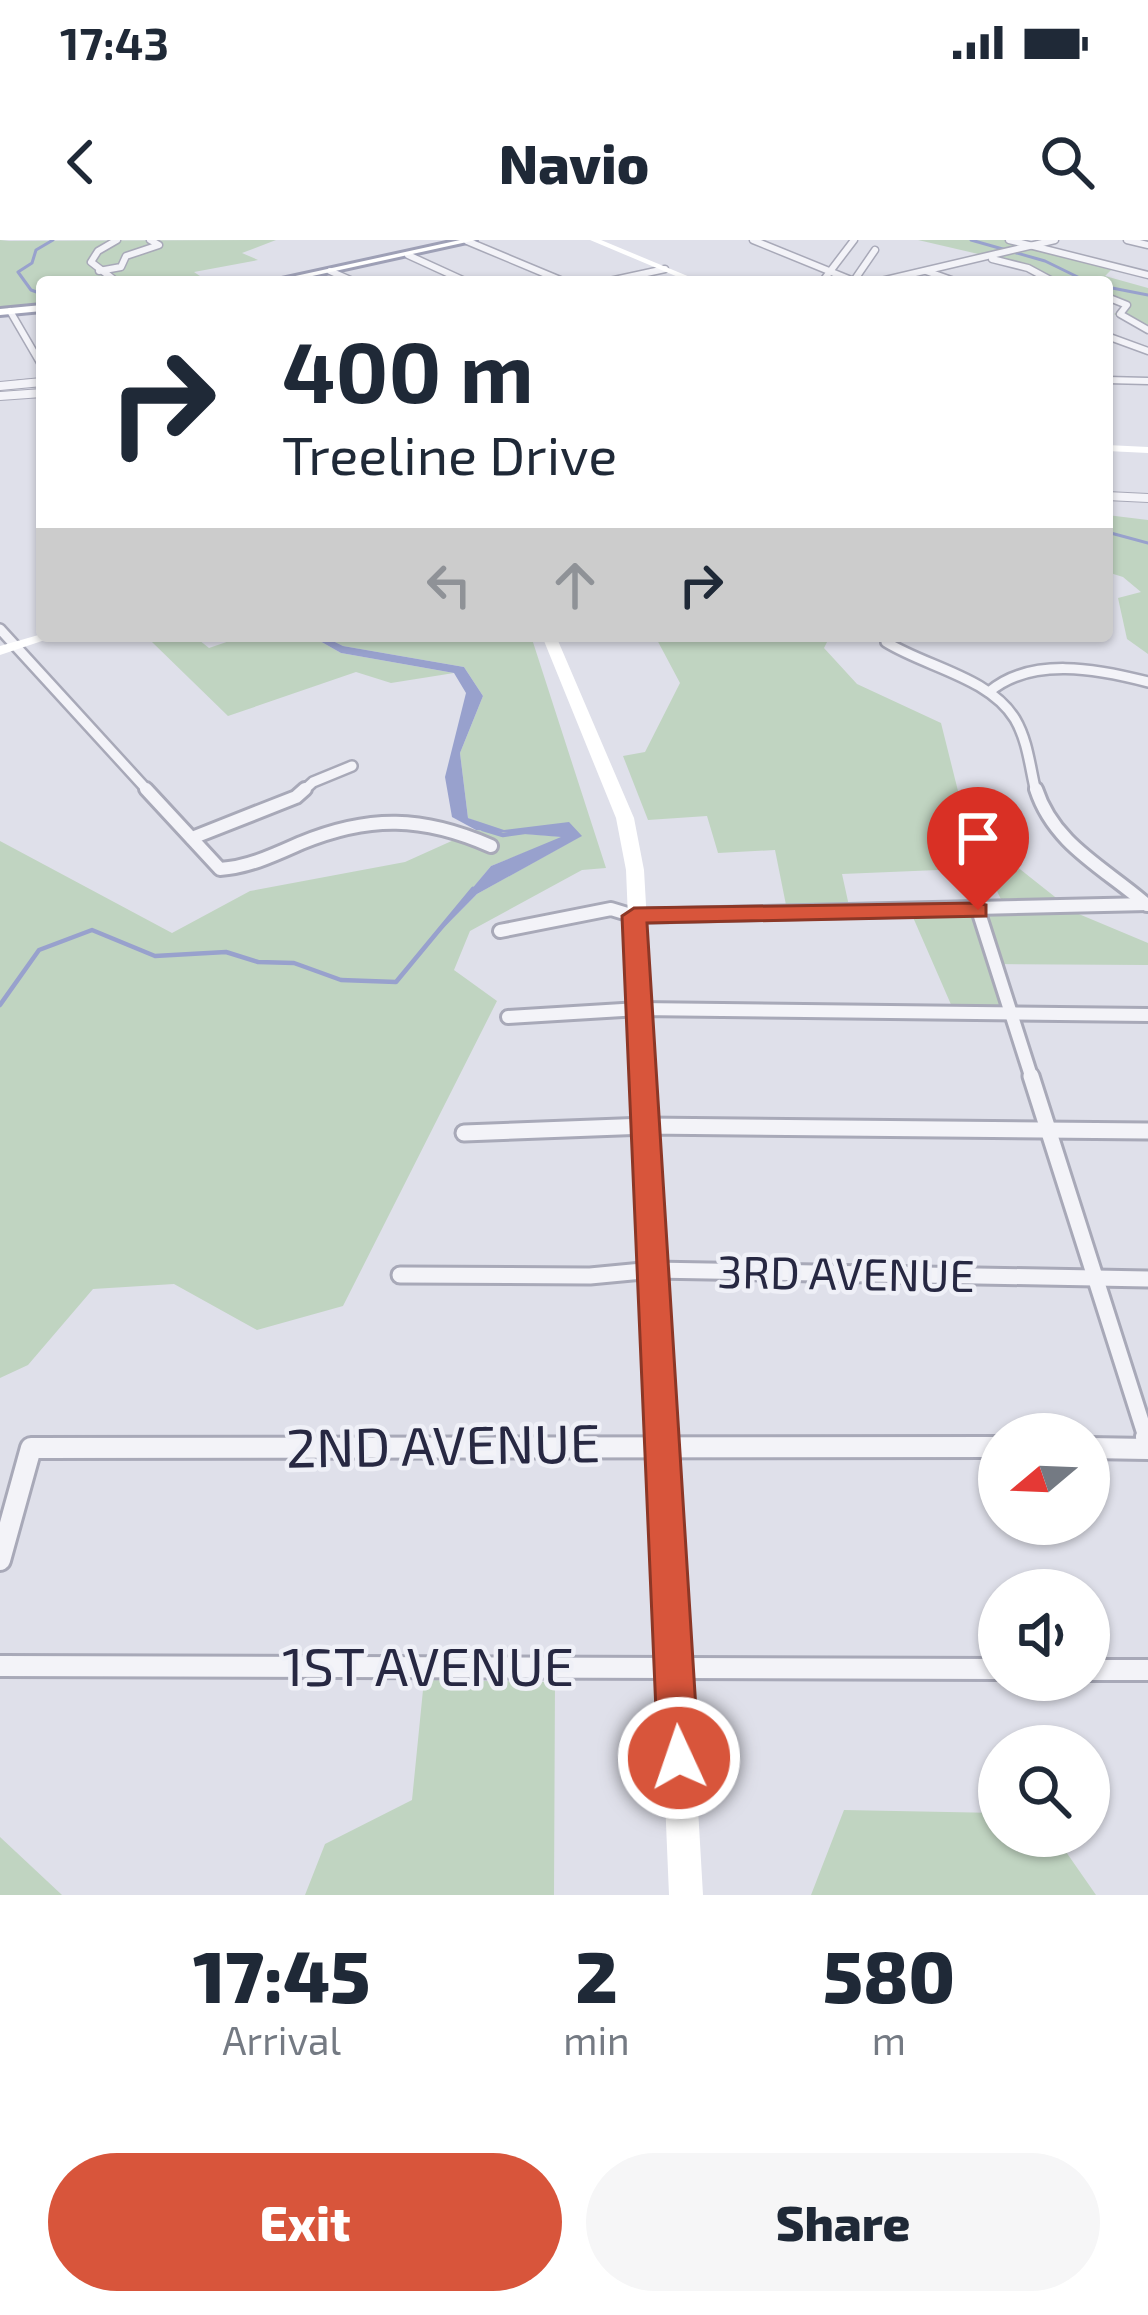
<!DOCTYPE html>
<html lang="en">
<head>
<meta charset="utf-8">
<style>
	:root { --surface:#fff; --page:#f6f6f7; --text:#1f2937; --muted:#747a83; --accent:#d8553b }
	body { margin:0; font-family:"Exo 2",sans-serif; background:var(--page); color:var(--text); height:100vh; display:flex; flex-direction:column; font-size:45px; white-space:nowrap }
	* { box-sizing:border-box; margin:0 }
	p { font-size:39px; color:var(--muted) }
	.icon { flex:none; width:66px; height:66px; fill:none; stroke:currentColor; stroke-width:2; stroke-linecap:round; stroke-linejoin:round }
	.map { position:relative; height:1655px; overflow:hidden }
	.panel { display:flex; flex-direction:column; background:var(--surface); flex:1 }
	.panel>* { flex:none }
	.top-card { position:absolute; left:36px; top:36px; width:1077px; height:366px; border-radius:12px; box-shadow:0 3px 9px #0004; background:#fff; color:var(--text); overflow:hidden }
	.needle { width:78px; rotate:251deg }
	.tools { position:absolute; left:978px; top:1173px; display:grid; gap:24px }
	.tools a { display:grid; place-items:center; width:132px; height:132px; border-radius:50%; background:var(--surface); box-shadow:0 3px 9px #0004; font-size:60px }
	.pin { position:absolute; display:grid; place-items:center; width:102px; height:102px; color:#fff; margin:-123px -51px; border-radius:50% 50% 50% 0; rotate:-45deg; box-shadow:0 0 12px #0007 }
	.pin .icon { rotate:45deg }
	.me { position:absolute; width:132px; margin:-66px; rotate:357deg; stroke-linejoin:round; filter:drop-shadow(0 0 9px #0008) }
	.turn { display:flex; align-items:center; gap:42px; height:252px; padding:0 48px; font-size:54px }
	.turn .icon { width:156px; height:156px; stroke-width:2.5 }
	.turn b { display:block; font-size:84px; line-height:102px }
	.lanes { display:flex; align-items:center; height:114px; padding:0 48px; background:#0003; justify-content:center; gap:60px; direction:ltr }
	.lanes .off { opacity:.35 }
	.eta { display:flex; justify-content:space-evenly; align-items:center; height:204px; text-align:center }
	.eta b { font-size:72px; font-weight:800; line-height:84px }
	.action { display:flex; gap:24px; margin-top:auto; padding:24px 48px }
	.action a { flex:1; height:138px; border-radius:72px; background:var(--accent); color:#fff; font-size:48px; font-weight:800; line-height:138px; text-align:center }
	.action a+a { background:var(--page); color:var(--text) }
	.status { display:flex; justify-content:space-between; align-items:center; height:84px; padding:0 60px; background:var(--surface); direction:ltr }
	.status svg { height:33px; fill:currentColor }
	header { display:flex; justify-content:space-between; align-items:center; height:156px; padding:0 48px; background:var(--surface); font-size:54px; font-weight:800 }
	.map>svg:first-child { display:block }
	.green { fill:#c0d4c1; fill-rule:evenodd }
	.water { fill:#98a1cd }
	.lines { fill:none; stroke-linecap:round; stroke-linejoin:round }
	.stream-far1 { stroke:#98a1cd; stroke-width:3 }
	.stream { stroke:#98a1cd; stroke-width:4.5 }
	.street-far5-casing { stroke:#a8a9b8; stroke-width:9 }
	.street-far4-casing { stroke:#a8a9b8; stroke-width:10 }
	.street-far3-casing { stroke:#a8a9b8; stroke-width:14 }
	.street-far2-casing { stroke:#a8a9b8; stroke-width:18 }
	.street-far1-casing { stroke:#a8a9b8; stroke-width:21 }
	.street-casing { stroke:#a8a9b8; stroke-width:26 }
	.primary-casing { stroke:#9ea0b6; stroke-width:6 }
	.street-far5 { stroke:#f3f3f8; stroke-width:6 }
	.street-far4 { stroke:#f3f3f8; stroke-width:8 }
	.street-far3 { stroke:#f3f3f8; stroke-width:9 }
	.street-far2 { stroke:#f3f3f8; stroke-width:12 }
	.street-far1 { stroke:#f3f3f8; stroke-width:15 }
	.street { stroke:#f3f3f8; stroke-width:20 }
	.secondary { fill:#fff; fill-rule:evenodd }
	.primary { fill:#fff; fill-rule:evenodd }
	.route { fill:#d8553b; stroke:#8c3726; stroke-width:3 }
	.labels { text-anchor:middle; stroke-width:9; stroke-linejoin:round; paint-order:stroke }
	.street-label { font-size:45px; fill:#272842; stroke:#eff0f7 }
	.near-street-label { font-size:54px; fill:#272842; stroke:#eff0f7 }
</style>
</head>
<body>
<div class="status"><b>17:43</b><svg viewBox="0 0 49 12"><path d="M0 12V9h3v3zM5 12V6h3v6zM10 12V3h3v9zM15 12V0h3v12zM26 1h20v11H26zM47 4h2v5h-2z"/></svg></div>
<header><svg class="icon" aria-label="back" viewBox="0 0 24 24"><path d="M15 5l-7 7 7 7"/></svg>Navio<svg class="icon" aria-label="search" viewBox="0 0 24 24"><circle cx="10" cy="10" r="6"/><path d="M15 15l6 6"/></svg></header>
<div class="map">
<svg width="1148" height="1655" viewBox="0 0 1148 1655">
	<rect width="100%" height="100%" fill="#dfe0ea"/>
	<g class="green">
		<polygon points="0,0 9,1 276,0 242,13 258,20 194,32 209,42 42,42 42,63 0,67"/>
		<polygon points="918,0 1012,0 1114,27 1105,36 1148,48 1148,94 1114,74 1130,65 1107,58 1107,42 1060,42 1017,23"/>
		<polygon points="1107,275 1148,280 1148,414 1127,399 1118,358 1141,352 1123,337 1107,332"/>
		<polygon points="172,396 194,396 209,408 244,396 311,396 341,413 454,433 391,443 356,432 228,476 152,402"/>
		<path d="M323 396H531L606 628 582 630 470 691 454 730 497 761 343 1066 257 1090 174 1044 93 1049 28 1125 0 1138V601L172 693 250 651 405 622 476 590 503 592 468 578 460 513 483 456 464 427 343 406ZM506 592 581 596 477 654 428 703 491 626 564 597Z"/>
		<polygon points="655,396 830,396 824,408 857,444 941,483 967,587 1074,672 1148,703 1148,725 993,724 1007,775 956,776 912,675 1007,672 986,628 842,634 851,675 788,675 775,610 718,613 707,576 648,580 623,516 645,512 680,443"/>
		<polygon points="424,1440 555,1442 554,1655 305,1655 325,1604 412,1560"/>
		<polygon points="844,1570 999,1573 999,1596 1055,1596 1096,1655 811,1655"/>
		<polygon points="0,1597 62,1655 0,1655"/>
	</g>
	<polygon class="water" points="311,396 323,396 343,406 464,427 483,456 460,513 468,578 504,590 569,582 582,596 477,654 413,719 491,626 561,597 476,590 452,577 445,537 466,453 454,433 341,413"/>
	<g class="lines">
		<g class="stream-far1">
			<polyline points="971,0 1045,21 1088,42"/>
			<polyline points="1107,47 1148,55"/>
			<polyline points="42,54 31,50 18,32 32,23 36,10 53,0"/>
			<polyline points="1107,292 1148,303"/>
		</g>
		<g class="stream">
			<polyline points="483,589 503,595 524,592"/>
			<polyline points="0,765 39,710 92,690 155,716 226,712 258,722 294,723 341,740 396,742 473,649"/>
		</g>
		<defs>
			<g id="street-far5">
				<polyline points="117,0 98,11 91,22 117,42"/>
				<polyline points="753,0 856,42"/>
				<polyline points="1009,0 1148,35"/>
				<polyline points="1127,0 1148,5"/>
				<polyline points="467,1 565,42"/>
				<polyline points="408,15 467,42"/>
				<polyline points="992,19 1028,28 1054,42"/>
				<polyline points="99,31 121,27 126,16 159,5 150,0"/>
				<polyline points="330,31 355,42"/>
				<polyline points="926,31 957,42"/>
				<polyline points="605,42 665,29"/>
				<polyline points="822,42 854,0"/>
				<polyline points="853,42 875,10"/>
				<polyline points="877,42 1055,0"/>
				<polyline points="1107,57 1127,65 1120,74 1148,90"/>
				<polyline points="10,71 42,126"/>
				<polyline points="1107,96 1148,111"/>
				<polyline points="1107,140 1148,141"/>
				<polyline points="18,144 42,142"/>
			</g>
			<g id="street-far4">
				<polyline points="0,146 42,142"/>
				<polyline points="0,156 42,153"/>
				<polyline points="1107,256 1148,258"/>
			</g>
			<g id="street-far3">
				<polyline points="0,389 149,552"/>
				<path d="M887 396 886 402C926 427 989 437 1015 479 1028 501 1030 528 1036 552"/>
				<path d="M989 452C1031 416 1098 429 1148 442"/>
				<polyline points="302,552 313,542 352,526"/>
			</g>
			<g id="street-far2">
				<path d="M146 549 220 629C249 627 274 615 301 603 369 575 423 576 491 606"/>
				<path d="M1036 549C1054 605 1105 628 1147 665"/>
				<polyline points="192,598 296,557 305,549"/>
				<polyline points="978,670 1032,839"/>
				<polyline points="500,691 611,669 634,676 1148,664"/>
				<polyline points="508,777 639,769 1148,775"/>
			</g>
			<g id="street-far1">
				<polyline points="1031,836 1147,1200"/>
				<polyline points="464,893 646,886 1148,891"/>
				<polyline points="400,1035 590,1036 653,1030 1148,1039"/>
			</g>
			<g id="street">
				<polyline points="1146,1197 1148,1204"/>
				<polyline points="1089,1208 1148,1209"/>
				<polyline points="0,1320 31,1208 999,1207"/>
				<polyline points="0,1426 999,1429"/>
				<polyline points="1089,1430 1148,1430"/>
			</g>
			<g id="primary">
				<polygon points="460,0 476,0 285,42 268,42"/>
				<polygon points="42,65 42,71 0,75 0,69"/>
			</g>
		</defs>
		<use href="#street-far5" class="street-far5-casing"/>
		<use href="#street-far4" class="street-far4-casing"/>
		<use href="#street-far3" class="street-far3-casing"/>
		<use href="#street-far2" class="street-far2-casing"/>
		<use href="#street-far1" class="street-far1-casing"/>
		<use href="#street" class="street-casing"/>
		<use href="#primary" class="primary-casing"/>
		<use href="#street-far5" class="street-far5"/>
		<use href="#street-far4" class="street-far4"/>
		<use href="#street-far3" class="street-far3"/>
		<use href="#street-far2" class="street-far2"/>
		<use href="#street-far1" class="street-far1"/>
		<use href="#street" class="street"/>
		<g class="secondary">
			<polygon points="590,0 601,0 702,42 690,42"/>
			<polygon points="1107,205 1148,207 1148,213 1107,211"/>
			<polygon points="42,394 57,396 0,415 0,406"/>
			<polygon points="542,396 556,396 634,578 644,630 703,1655 669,1655 626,630 616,578"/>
		</g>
		<use href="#primary" class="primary"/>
	</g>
	<polygon class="route" points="978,663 986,665 986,676 647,683 699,1518 693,1533 679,1539 664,1533 658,1518 622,676 634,668"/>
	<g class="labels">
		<g class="street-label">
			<text transform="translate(846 1034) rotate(1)" y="16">3RD AVENUE</text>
		</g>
		<g class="near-street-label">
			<text transform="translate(443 1206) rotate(-1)" y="19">2ND AVENUE</text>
			<text x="428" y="1446">1ST AVENUE</text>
		</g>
	</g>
</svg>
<div class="tools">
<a><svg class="needle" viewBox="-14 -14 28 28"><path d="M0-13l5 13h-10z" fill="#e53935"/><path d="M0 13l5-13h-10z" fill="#747a83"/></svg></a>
<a><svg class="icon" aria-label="sound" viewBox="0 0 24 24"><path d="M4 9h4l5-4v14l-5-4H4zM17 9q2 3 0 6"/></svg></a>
<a><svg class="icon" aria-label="search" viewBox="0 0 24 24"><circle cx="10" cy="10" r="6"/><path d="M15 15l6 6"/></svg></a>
</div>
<div class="pin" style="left:978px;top:670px;background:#d93025"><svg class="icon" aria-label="arrive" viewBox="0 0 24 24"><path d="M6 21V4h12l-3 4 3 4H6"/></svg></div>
<svg class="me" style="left:679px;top:1518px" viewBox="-20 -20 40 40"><circle r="17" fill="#d8553b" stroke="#fff" stroke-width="3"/><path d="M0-11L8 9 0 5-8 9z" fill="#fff"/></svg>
<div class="top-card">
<div class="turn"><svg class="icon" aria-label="right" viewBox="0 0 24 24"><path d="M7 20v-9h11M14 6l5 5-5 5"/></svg><div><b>400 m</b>Treeline Drive</div></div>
<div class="lanes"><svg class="icon off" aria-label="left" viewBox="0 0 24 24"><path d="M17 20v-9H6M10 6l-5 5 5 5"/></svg><svg class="icon off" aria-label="ahead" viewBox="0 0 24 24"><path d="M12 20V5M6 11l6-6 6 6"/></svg><svg class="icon" aria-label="right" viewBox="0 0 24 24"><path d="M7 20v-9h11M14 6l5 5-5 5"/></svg></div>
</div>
</div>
<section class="panel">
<div class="eta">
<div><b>17:45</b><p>Arrival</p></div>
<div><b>2</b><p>min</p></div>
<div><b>580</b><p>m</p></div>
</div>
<div class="action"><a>Exit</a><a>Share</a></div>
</section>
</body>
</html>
